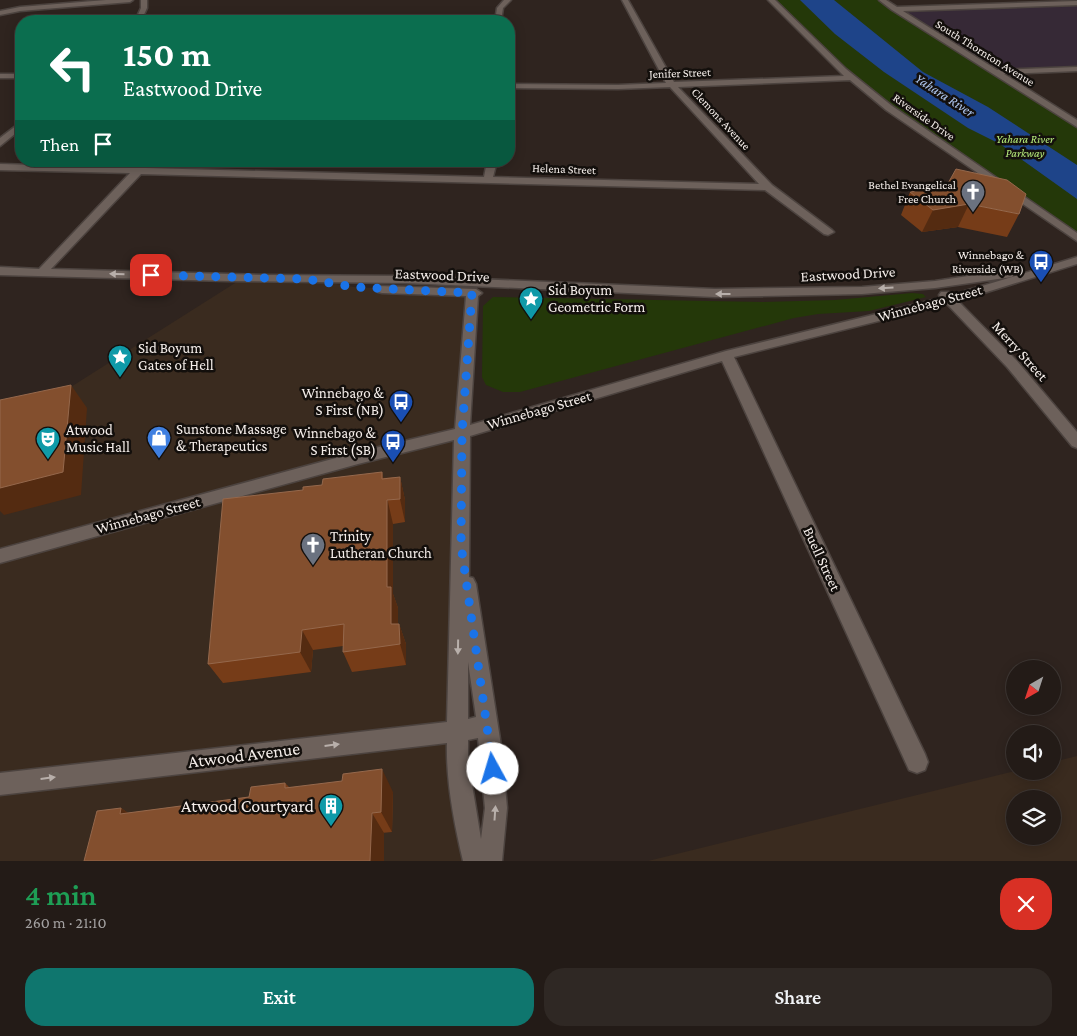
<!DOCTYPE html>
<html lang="en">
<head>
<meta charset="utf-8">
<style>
	:root { --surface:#231b17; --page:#2f2824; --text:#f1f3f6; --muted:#a3a1a1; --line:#403936; --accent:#0f766e }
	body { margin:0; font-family:"Crimson Pro",serif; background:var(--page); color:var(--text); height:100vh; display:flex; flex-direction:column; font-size:19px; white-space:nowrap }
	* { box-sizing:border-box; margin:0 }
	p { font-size:16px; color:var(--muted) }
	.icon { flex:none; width:28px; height:28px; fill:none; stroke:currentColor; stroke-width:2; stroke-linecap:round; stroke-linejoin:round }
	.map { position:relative; height:861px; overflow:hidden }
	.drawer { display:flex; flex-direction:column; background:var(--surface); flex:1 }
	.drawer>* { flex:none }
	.guide { position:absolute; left:15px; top:15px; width:500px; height:152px; border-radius:20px; box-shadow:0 2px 12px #0003,0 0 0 1px var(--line); background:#0b6e4f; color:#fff; overflow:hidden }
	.needle { width:32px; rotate:219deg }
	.fabs { position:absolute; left:1006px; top:660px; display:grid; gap:10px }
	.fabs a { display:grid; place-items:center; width:55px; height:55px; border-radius:50%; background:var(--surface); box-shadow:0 2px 12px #0003,0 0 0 1px var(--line); font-size:25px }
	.pin { position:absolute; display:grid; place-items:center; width:42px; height:42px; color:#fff; margin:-21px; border-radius:10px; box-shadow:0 2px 8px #0006 }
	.me { position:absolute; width:55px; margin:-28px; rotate:354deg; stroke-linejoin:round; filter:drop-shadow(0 0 4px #0008) }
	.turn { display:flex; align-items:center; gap:18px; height:105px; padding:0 25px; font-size:22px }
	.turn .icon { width:65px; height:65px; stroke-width:2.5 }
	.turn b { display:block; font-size:35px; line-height:42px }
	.then { display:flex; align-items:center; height:48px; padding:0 25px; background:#0003; gap:10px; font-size:19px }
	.round { display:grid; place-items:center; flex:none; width:52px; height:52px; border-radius:20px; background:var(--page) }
	.overview { display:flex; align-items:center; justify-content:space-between; height:85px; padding:0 25px }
	h1 { font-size:30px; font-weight:600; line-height:38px; color:#1e9e55 }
	.cta { display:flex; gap:10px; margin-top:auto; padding:10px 25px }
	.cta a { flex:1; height:58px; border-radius:20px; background:var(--accent); color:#fff; font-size:20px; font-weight:600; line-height:58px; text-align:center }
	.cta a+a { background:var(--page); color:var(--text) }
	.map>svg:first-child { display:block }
	.commercial { fill:#3a2b1f; fill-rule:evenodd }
	.education { fill:#362936 }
	.green { fill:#243809 }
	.water { fill:#1e4489 }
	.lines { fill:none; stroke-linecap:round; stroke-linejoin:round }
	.minor-casing { stroke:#4c433f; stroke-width:3 }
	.minor { fill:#6d615b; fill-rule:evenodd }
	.wall { fill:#763c18 }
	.shaded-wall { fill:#542b11 }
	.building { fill:#834f2e; stroke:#95684c }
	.oneway { fill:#b8afaa }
	.route { stroke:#1a73e8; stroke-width:9; stroke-dasharray:0 16.2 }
	.labels { text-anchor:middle; stroke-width:5; stroke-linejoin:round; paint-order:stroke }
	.far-street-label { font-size:12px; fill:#f5eeea; stroke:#130f0c }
	.far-park-label { font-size:12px; font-style:italic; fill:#b8ee7c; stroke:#130f0c }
	.far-poi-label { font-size:12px; fill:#f5eeea; stroke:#130f0c; text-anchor:end }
	.far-water-label { font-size:14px; font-style:italic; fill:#aec5ed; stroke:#130f0c }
	.street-label { font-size:15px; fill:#f5eeea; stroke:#130f0c }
	.poi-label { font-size:15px; fill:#f5eeea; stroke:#130f0c; text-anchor:start }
	.near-street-label { font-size:18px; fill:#f5eeea; stroke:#130f0c }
	.near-poi-label { font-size:18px; fill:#f5eeea; stroke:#130f0c; text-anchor:end }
</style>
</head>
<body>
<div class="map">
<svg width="1077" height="861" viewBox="0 0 1077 861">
	<rect width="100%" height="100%" fill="#2f241f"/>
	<g class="commercial">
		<polygon points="243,278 306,279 354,287 472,293 458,641 475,861 0,861 0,408 25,416"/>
		<path d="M1077 756V861H648L1015 771H1052L1053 762ZM1015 799H1052V836H1015Z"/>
	</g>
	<polygon class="education" points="1077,3 1077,69 996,72 894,9"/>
	<g class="green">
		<polygon points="771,0 882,0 1077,124 1077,238 866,88"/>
		<polygon points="912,293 923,294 926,297 869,311 818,314 794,318 520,392 503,392 486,385 482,377 483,306 493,297 763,302 835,300"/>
	</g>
	<polygon class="water" points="800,0 834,0 923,72 988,107 1077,165 1077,199 1000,144 968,128 884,72 835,34"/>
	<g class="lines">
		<defs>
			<g id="minor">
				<polygon points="106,0 133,0 130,2 20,11 0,15 0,11 20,7"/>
				<polygon points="141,0 147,0 147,8 141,21 135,21 141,8"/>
				<polygon points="504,0 511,0 503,8 501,21 495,21 497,8"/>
				<path d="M622 0H628L674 82 844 76 768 0H775L846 69 892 106 1077 233V241L886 110 850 80 678 87 772 185 832 230 834 232 828 235 824 234 765 190 141 174 51 269 266 275 406 276 715 289 862 287 935 281 1008 270 1012 271 1014 274 1012 277 1077 257V264L958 301 1017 361 1077 432V448L1072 446 1007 367 947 304 734 357 925 754 928 762 925 770 917 773 909 770 722 361 470 436 469 577 473 578 476 584 502 752 507 808 502 861H463C454 823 446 782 447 743L0 795V773L447 722 454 440 358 464 0 563V549L358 452 455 429 466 296 382 293 378 292 376 289 378 286 476 289 482 293 478 296 470 425 726 351 941 298 939 295 941 292H949L952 295 1012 277 935 288 862 294 715 297 406 283 228 281 0 275V267L39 269 130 173 0 170V164L484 177 487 161H497L493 177 759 184 670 87 618 89 509 88V84L618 85 666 83ZM468 662 476 717 468 719ZM478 738 485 808 481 839 468 760V740Z"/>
				<polygon points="879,0 886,0 897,7 1077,1 1077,5 903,11 997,70 1077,67 1077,71 1004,74 1077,120 1077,127 892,10"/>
				<rect x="0" y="74" width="21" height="4"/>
				<polygon points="21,122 21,129 0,146 0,138"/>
			</g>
		</defs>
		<use href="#minor" class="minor-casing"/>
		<use href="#minor" class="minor"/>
	</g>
	<g class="wall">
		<polygon points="910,192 1019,214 1007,237 958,227 922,232 901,215"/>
		<polygon points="382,472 383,478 400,477 405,500 405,522 393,524 393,594 398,608 398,624 399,624 406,644 406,665 352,672 343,652 343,646 313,650 311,672 223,683 208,664 303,490"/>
		<polygon points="285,783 289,787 393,792 392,832 84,861 121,808 128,813 249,797"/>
	</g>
	<g class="shaded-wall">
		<polygon points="969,204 958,227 922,232 933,210"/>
		<polygon points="71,385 87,408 81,495 4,515 0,511 0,488"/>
		<polygon points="382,472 388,496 388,502 393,524 393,594 398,608 398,645 391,624 387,587"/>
		<polygon points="400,477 405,500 405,522 400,499"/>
		<polygon points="399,624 406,644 406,665 400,644"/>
		<polygon points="302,630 313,650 311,672 300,652"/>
		<polygon points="382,769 393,792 392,832 381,812"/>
		<polygon points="121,808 152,829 120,814"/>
		<polygon points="372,813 384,833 384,861 370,861"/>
	</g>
	<g class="building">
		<polygon points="956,169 1007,180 1026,194 1019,214 969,204 933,210 910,192 946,187"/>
		<polygon points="71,385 63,472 0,488 0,400"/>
		<polygon points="382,472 382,479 400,477 400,499 387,500 387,587 391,587 391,624 399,624 400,644 343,652 344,624 302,630 300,652 208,664 223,499 303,490 303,487 322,485 323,479"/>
		<polygon points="382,769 381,812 372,813 370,861 84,861 97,811 121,808 120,814 249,797 251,787 285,783 285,788 342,781 343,774"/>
	</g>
	<defs><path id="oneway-solid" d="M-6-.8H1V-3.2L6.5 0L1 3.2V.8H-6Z" transform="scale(1.25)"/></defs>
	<g class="oneway">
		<use href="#oneway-solid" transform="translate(117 274) rotate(-178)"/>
		<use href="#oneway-solid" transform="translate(886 288) rotate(177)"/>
		<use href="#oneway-solid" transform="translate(723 294) rotate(-180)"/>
		<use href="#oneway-solid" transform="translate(458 647) rotate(91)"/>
		<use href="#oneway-solid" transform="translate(332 745) rotate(-7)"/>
		<use href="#oneway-solid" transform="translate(48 778) rotate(-7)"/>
		<use href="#oneway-solid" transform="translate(495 813) rotate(-86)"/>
	</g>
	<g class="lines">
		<polyline class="route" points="151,275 306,279 354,287 472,293 462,433 461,545 493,769"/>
	</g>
	<defs>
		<symbol id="church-pin" viewBox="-11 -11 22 30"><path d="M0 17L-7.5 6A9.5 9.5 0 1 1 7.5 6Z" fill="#6b7280" stroke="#130f0c"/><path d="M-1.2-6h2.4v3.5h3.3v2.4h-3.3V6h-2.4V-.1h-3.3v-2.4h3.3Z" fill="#fff"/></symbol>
		<symbol id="bus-pin" viewBox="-11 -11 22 30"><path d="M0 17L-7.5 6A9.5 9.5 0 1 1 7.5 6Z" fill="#1a4fb4" stroke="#130f0c"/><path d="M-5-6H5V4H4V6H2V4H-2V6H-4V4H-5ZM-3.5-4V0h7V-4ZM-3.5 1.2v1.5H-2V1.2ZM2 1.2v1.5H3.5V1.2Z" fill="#fff"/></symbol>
		<symbol id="sight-pin" viewBox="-11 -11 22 30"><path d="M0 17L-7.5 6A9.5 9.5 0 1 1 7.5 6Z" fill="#0f9aa8" stroke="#130f0c"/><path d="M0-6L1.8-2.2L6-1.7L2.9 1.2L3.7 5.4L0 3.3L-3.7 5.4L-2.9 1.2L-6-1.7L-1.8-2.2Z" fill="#fff"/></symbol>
		<symbol id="shop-pin" viewBox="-11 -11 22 30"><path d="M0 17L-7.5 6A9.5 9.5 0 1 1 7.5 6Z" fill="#3f7fe0" stroke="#130f0c"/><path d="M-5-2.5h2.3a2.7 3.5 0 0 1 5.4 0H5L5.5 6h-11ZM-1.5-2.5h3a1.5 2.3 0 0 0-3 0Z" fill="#fff"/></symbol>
		<symbol id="theatre-pin" viewBox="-11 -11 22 30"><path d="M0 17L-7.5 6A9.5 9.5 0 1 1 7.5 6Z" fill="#0f9aa8" stroke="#130f0c"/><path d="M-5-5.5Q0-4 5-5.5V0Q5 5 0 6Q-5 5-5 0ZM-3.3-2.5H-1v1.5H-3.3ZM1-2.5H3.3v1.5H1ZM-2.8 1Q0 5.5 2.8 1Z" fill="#fff"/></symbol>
		<symbol id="building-pin" viewBox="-11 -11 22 30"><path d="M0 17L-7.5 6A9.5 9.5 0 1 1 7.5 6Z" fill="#0f9aa8" stroke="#130f0c"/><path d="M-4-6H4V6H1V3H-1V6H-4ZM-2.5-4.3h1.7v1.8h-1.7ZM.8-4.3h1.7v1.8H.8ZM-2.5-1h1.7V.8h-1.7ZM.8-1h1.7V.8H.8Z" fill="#fff"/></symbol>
	</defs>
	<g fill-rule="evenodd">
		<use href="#church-pin" x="959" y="178" width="28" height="38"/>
		<use href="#bus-pin" x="1027" y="248" width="28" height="38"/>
		<use href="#sight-pin" x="517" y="285" width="28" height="38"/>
		<use href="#sight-pin" x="106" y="343" width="28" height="38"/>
		<use href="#bus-pin" x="387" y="388" width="28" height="38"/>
		<use href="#shop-pin" x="145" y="424" width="28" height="38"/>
		<use href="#theatre-pin" x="34" y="425" width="28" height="38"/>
		<use href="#bus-pin" x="379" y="428" width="28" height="38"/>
		<use href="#church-pin" x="299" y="531" width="28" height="38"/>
		<use href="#building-pin" x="317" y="792" width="28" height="38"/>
	</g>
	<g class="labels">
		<g class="far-street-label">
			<text transform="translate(985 53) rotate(32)" y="4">South Thornton Avenue</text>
			<text transform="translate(680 73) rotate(-2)" y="4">Jenifer Street</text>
			<text transform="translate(924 117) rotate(35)" y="4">Riverside Drive</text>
			<text transform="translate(721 119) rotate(47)" y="4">Clemons Avenue</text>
			<text transform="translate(564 169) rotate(2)" y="4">Helena Street</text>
		</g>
		<g class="far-park-label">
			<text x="1025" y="143">Yahara River<tspan x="1025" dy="14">Parkway</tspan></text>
		</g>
		<g class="far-poi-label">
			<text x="956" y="189">Bethel Evangelical<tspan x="956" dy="14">Free Church</tspan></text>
			<text x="1024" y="259">Winnebago &amp;<tspan x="1024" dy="14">Riverside (WB)</tspan></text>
		</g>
		<g class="far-water-label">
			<text transform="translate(945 95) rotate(33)" y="5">Yahara River</text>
		</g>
		<g class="street-label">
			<text transform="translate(848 274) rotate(-3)" y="5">Eastwood Drive</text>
			<text transform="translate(442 275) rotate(2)" y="5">Eastwood Drive</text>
			<text transform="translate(930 303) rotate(-15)" y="5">Winnebago Street</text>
			<text transform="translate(1020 351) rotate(48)" y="5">Merry Street</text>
			<text transform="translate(539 410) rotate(-16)" y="5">Winnebago Street</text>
			<text transform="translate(148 515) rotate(-15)" y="5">Winnebago Street</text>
			<text transform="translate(822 559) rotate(65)" y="5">Buell Street</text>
		</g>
		<g class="poi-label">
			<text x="548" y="295">Sid Boyum<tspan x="548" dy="17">Geometric Form</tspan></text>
			<text x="138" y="353">Sid Boyum<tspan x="138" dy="17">Gates of Hell</tspan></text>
			<text x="384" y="398" text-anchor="end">Winnebago &amp;<tspan x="384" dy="17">S First (NB)</tspan></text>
			<text x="176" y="434">Sunstone Massage<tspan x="176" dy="17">&amp; Therapeutics</tspan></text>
			<text x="66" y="435">Atwood<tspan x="66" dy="17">Music Hall</tspan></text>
			<text x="376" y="438" text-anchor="end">Winnebago &amp;<tspan x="376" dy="17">S First (SB)</tspan></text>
			<text x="330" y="541">Trinity<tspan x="330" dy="17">Lutheran Church</tspan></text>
		</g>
		<g class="near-street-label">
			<text transform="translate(244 755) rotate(-7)" y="6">Atwood Avenue</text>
		</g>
		<g class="near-poi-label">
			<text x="314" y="812">Atwood Courtyard</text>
		</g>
	</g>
</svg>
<div class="fabs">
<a><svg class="needle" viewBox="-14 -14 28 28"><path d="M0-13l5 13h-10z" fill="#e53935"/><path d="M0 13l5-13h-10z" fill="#a3a1a1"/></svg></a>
<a><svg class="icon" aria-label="sound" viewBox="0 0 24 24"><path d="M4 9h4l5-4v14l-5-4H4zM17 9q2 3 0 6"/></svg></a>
<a><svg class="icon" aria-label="layers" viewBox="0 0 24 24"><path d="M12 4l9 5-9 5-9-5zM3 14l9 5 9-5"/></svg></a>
</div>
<div class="pin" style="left:151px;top:275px;background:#d93025"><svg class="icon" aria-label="arrive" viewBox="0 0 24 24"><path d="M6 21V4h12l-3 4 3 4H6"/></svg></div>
<svg class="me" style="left:493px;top:769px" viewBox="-20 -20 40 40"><circle r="19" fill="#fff"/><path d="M0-13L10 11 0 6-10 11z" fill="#1a73e8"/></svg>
<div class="guide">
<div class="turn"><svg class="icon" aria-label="left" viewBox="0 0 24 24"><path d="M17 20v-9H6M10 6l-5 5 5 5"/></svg><div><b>150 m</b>Eastwood Drive</div></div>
<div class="then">Then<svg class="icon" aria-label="arrive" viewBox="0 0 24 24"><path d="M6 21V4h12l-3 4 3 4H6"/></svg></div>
</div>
</div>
<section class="drawer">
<div class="overview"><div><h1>4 min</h1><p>260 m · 21:10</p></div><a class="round" style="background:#d93025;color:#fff"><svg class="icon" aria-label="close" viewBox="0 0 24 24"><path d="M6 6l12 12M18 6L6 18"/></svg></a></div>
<div class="cta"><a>Exit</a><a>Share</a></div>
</section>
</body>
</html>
